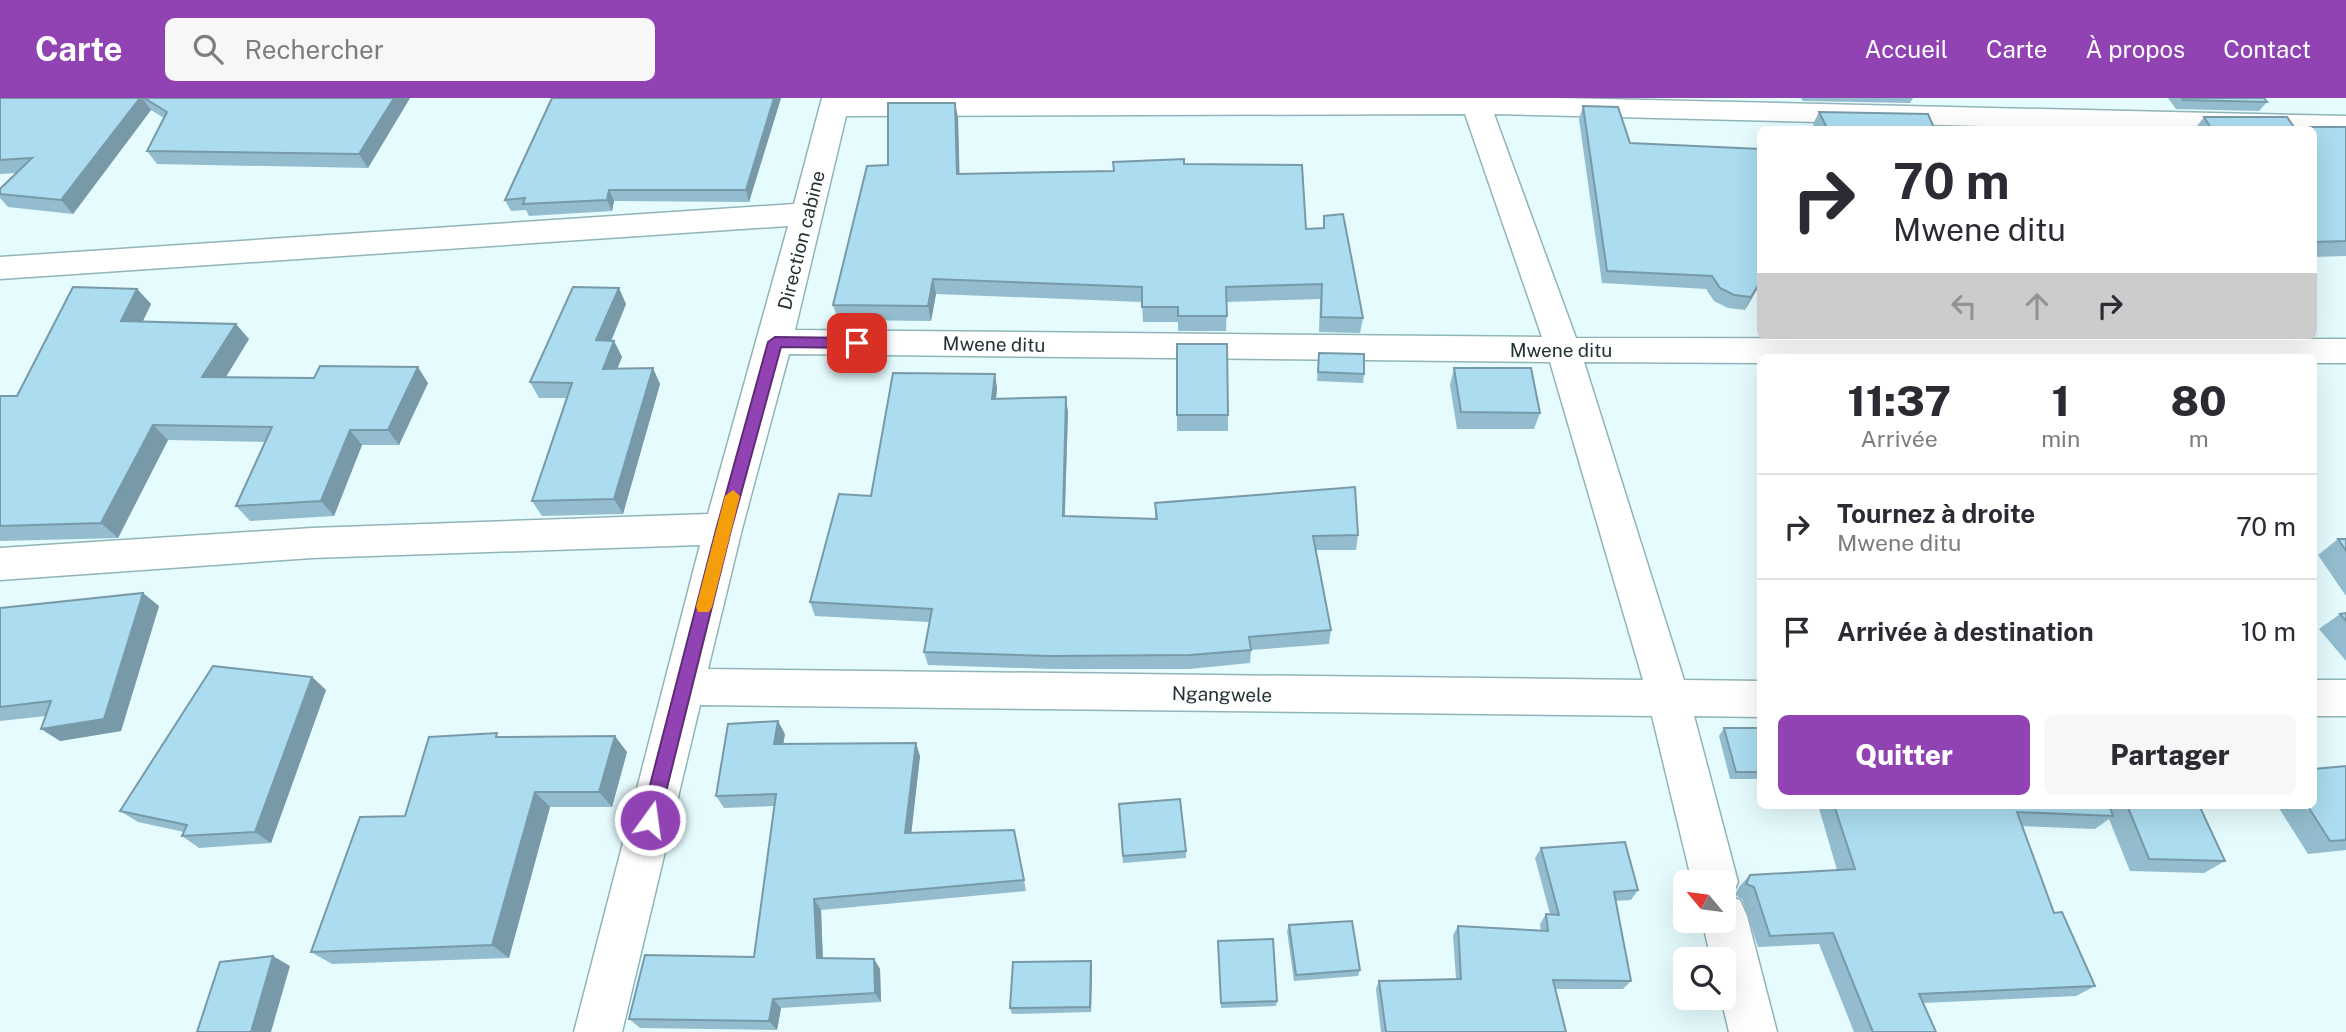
<!DOCTYPE html>
<html lang="fr">
<head>
<meta charset="utf-8">
<style>
	:root { --surface:#fff; --page:#f7f7f7; --text:#2b2b33; --muted:#7c7c81; --line:#e1e1e2; --accent:#9143b4 }
	body { margin:0; font-family:"Public Sans",sans-serif; background:var(--page); color:var(--text); height:100vh; display:flex; flex-direction:column; font-size:26px; white-space:nowrap }
	* { box-sizing:border-box; margin:0 }
	p { font-size:23px; color:var(--muted) }
	.icon { flex:none; width:38px; height:38px; fill:none; stroke:currentColor; stroke-width:2; stroke-linecap:round; stroke-linejoin:round }
	.map { position:relative; flex:1; overflow:hidden }
	.details { position:absolute; left:1757px; top:256px; width:560px; height:455px; display:flex; flex-direction:column; background:var(--surface); border-radius:10px; box-shadow:0 7px 28px #0002 }
	.details>* { flex:none }
	.hud { position:absolute; left:1757px; top:28px; width:560px; height:214px; border-radius:10px; box-shadow:0 7px 28px #0002; background:#fff; color:var(--text); overflow:hidden }
	.needle { width:46px; rotate:299deg }
	.tools { position:absolute; left:1673px; top:772px; display:grid; gap:14px }
	.tools a { display:grid; place-items:center; width:63px; height:63px; border-radius:10px; background:var(--surface); box-shadow:0 7px 28px #0002; font-size:35px }
	.pin { position:absolute; display:grid; place-items:center; width:60px; height:60px; color:#fff; margin:-30px; border-radius:14px; box-shadow:0 4px 10px #0006 }
	.me { position:absolute; width:77px; margin:-38px; rotate:14deg; stroke-linejoin:round; filter:drop-shadow(0 0 5px #0008) }
	.turn { display:flex; align-items:center; gap:24px; height:147px; padding:0 21px; font-size:32px }
	.turn .icon { width:91px; height:91px; stroke-width:2.5 }
	.turn b { display:block; font-size:49px; line-height:60px }
	.lanes { display:flex; align-items:center; height:66px; padding:0 21px; background:#0003; justify-content:center; gap:35px; direction:ltr }
	.lanes .off { opacity:.35 }
	.eta { display:flex; justify-content:space-evenly; align-items:center; height:119px; text-align:center }
	.eta b { font-size:42px; font-weight:800; line-height:49px }
	.cta { display:flex; gap:14px; margin-top:auto; padding:14px 21px }
	.cta a { flex:1; height:80px; border-radius:10px; background:var(--accent); color:#fff; font-size:28px; font-weight:800; line-height:80px; text-align:center }
	.cta a+a { background:var(--page); color:var(--text) }
	ul { padding:0; list-style:none }
	li { display:flex; align-items:center; gap:21px; height:105px; padding:0 21px; border-top:2px solid var(--line) }
	li div { flex:1 }
	li b { display:block; font-size:26px }
	li em { font-style:normal }
	header { display:flex; align-items:center; gap:42px; box-sizing:border-box; height:98px; padding:0 35px; background:var(--accent); color:#fff }
	header strong { font-size:33px }
	nav { display:flex; gap:38px; margin-inline-start:auto; font-size:24px }
	.search { width:490px; height:63px; background:var(--page); display:flex; align-items:center; gap:18px; box-sizing:border-box; padding:0 24px; border-radius:10px; color:var(--muted); font-size:26px }
	.map>svg:first-child { display:block }
	.lines { fill:none; stroke-linecap:round; stroke-linejoin:round }
	.minor-casing { stroke:#90b5b8; stroke-width:3 }
	.minor { fill:#fff; fill-rule:evenodd }
	.wall { fill:#93bdce }
	.shaded-wall { fill:#789aa8 }
	.building { fill:#abdcf0; stroke:#789aa8; stroke-width:2 }
	.route { fill:#9143b4; stroke:#5e2c75; stroke-width:2 }
	.slow { fill:#f59e0b }
	.labels { text-anchor:middle; stroke-width:6; stroke-linejoin:round; paint-order:stroke }
	.street-label { font-size:19px; fill:#233234; stroke:#fff }
</style>
</head>
<body>
<header>
<strong>Carte</strong>
<div class="search"><svg class="icon" aria-label="search" viewBox="0 0 24 24"><circle cx="10" cy="10" r="6"/><path d="M15 15l6 6"/></svg>Rechercher</div>
<nav><a>Accueil</a><a>Carte</a><a>À propos</a><a>Contact</a></nav>
</header>
<div class="map">
<svg width="2346" height="934" viewBox="0 0 2346 934">
	<rect width="100%" height="100%" fill="#e5fbfd"/>
	<g class="lines">
		<defs>
			<g id="minor">
				<path d="M822 0H1557L2346 18V36L2314 35V32H2147L1494 16 1576 240 2346 241V265H2314V259H1760V265L1584 264 1684 582 1760 583V619L1694 618 1738 784 1731 799 1740 802 1747 818 1777 934H1729L1721 900H1724V861H1711L1702 822H1724V784H1692L1652 618 700 607 622 934H574L700 447 312 460 0 482V450L312 430 708 416 788 128 0 181V159L794 106ZM1465 16 1542 239 795 232 846 18ZM789 256 1550 264 1643 582 708 571 742 431Z"/>
				<rect x="2314" y="582" width="32" height="36"/>
			</g>
		</defs>
		<use href="#minor" class="minor-casing"/>
		<use href="#minor" class="minor"/>
	</g>
	<g class="wall">
		<polygon points="0,0 410,0 368,70 157,66 147,53 164,20 151,12 73,116 8,109 0,100 0,91 16,75 0,76"/>
		<polygon points="552,0 781,0 749,104 614,103 612,113 529,118 526,112 511,113 505,102"/>
		<polygon points="1801,0 1913,0 1910,5 1803,3"/>
		<polygon points="2168,0 2264,0 2267,4 2259,13 2176,11"/>
		<polygon points="955,5 958,20 959,76 1114,73 1184,66 1306,131 1323,130 1324,118 1363,220 1360,235 1319,234 1320,201 1227,204 1226,233 1178,233 1178,224 1143,224 1142,204 936,196 931,223 838,222 833,207 888,67"/>
		<polygon points="1583,8 1630,45 1760,186 1745,212 1728,210 1714,203 1706,191 1602,185 1579,21"/>
		<polygon points="1819,14 1935,32 1816,32 1813,26"/>
		<polygon points="2204,19 2294,29 2346,29 2346,158 2314,159 2314,32 2194,32"/>
		<polygon points="137,191 151,206 143,223 249,241 226,279 428,285 399,347 362,347 334,418 250,423 236,408 265,344 168,342 118,440 0,443 0,298 17,298"/>
		<polygon points="626,206 611,243 614,243 622,259 617,271 660,286 623,416 542,418 532,403 566,300 539,300 530,284"/>
		<polygon points="1177,246 1228,317 1228,333 1177,333"/>
		<polygon points="1319,255 1364,276 1363,285 1317,283"/>
		<polygon points="1454,270 1540,315 1534,331 1457,331 1450,287"/>
		<polygon points="995,276 997,291 996,301 1068,314 1065,418 1155,421 1155,405 1358,437 1356,452 1316,452 1331,532 1329,546 1251,552 1250,565 1189,571 1051,571 928,567 924,554 929,524 815,518 810,504 871,398"/>
		<polygon points="2338,441 2346,441 2346,498 2318,457"/>
		<polygon points="159,508 121,633 60,643 46,618 0,623 0,510"/>
		<polygon points="2346,515 2346,563 2319,531 2340,516"/>
		<polygon points="312,579 326,592 271,745 199,750 182,738 184,734 138,724 120,713"/>
		<polygon points="1724,630 1760,630 1760,681 1730,681 1719,638"/>
		<polygon points="785,636 783,646 920,658 911,735 1017,743 1026,793 821,812 823,860 874,861 880,871 881,904 781,910 777,932 640,930 629,921 754,859 774,708 724,710 716,698"/>
		<polygon points="501,639 627,654 612,709 550,709 509,860 332,866 311,854 405,718"/>
		<polygon points="2346,668 2346,752 2308,756 2277,707 2314,707"/>
		<polygon points="1119,706 1186,753 1186,760 1123,765"/>
		<polygon points="1818,707 2199,707 2225,763 2204,775 2130,773 2109,721 2095,731 2022,728 2054,815 2095,888 2076,898 1923,905 1936,934 1854,934 1819,846 1758,849 1742,801 1735,797 1739,789 1750,777 1837,772"/>
		<polygon points="1541,750 1638,792 1631,802 1615,803 1631,883 1623,891 1555,891 1566,934 1381,934 1376,891 1379,883 1456,881 1453,837 1458,828 1541,833 1540,826 1546,816 1550,816 1535,760"/>
		<polygon points="1289,827 1360,872 1358,878 1294,883 1287,833"/>
		<polygon points="1218,843 1277,903 1276,908 1221,910"/>
		<polygon points="1092,869 1091,914 1012,916 1010,910"/>
	</g>
	<g class="shaded-wall">
		<polygon points="140,0 142,0 151,12 73,116 61,102"/>
		<polygon points="394,0 410,0 368,70 359,56"/>
		<polygon points="774,0 781,0 749,104 746,92"/>
		<polygon points="955,5 958,20 960,91 957,76"/>
		<polygon points="609,92 614,103 612,113 607,102"/>
		<polygon points="933,181 936,196 931,223 928,208"/>
		<polygon points="1760,184 1760,186 1745,212 1751,199"/>
		<polygon points="619,190 626,206 605,258 596,242"/>
		<polygon points="137,191 151,206 135,239 121,223"/>
		<polygon points="236,226 249,241 216,295 202,279"/>
		<polygon points="614,243 622,259 611,286 603,271"/>
		<polygon points="418,269 428,285 399,347 388,332"/>
		<polygon points="653,270 660,286 623,416 614,401"/>
		<polygon points="995,276 997,291 994,316 992,301"/>
		<polygon points="1066,299 1068,314 1064,432 1063,418"/>
		<polygon points="153,327 168,342 118,440 101,425"/>
		<polygon points="350,332 362,347 334,418 321,403"/>
		<polygon points="143,495 159,508 121,633 60,643 41,631"/>
		<polygon points="312,579 326,592 271,745 255,734"/>
		<polygon points="778,623 785,636 781,659 774,646"/>
		<polygon points="615,638 627,654 612,709 599,694"/>
		<polygon points="916,645 920,658 910,747 905,735"/>
		<polygon points="535,694 550,709 509,860 492,847"/>
		<polygon points="814,801 821,812 823,870 817,860"/>
		<polygon points="273,858 290,868 271,934 251,934"/>
		<polygon points="874,861 880,871 881,904 875,895"/>
		<polygon points="1091,863 1092,869 1091,914 1090,909"/>
		<polygon points="773,901 781,910 777,932 769,923"/>
	</g>
	<g class="building">
		<polygon points="0,0 140,0 61,102 0,96 0,91 32,60 0,62"/>
		<polygon points="144,0 394,0 359,56 147,53 167,14"/>
		<polygon points="552,0 774,0 746,92 609,92 607,102 523,106 525,100 505,102"/>
		<polygon points="2182,0 2264,0 2267,4 2183,2"/>
		<polygon points="888,5 955,5 957,76 1114,73 1113,64 1184,61 1184,66 1302,67 1306,131 1324,130 1324,118 1343,116 1363,220 1321,219 1322,186 1226,189 1227,218 1178,218 1178,209 1142,209 1142,189 933,181 928,208 833,207 867,68 888,67"/>
		<polygon points="1583,8 1618,9 1630,45 1760,51 1760,184 1751,199 1734,197 1720,190 1712,178 1607,173"/>
		<polygon points="1819,14 1928,16 1935,32 1828,32"/>
		<polygon points="2204,19 2287,19 2294,29 2346,29 2346,143 2314,144 2314,32 2212,32"/>
		<polygon points="73,189 137,191 121,223 236,226 202,279 314,280 320,268 418,269 388,332 350,332 321,403 236,408 272,329 153,327 101,425 0,428 0,298 17,298"/>
		<polygon points="573,189 619,190 596,242 614,243 603,271 653,270 614,401 532,403 572,285 530,284"/>
		<polygon points="1177,246 1227,246 1228,317 1177,317"/>
		<polygon points="1319,255 1364,256 1364,276 1318,274"/>
		<polygon points="1454,270 1531,270 1540,315 1461,314"/>
		<polygon points="893,275 995,276 992,301 1066,299 1063,418 1157,421 1155,405 1355,389 1358,437 1313,438 1331,532 1249,539 1251,552 1190,557 1049,558 924,554 932,511 810,504 839,396 871,398"/>
		<polygon points="2338,441 2346,441 2346,453"/>
		<polygon points="143,495 104,621 41,631 51,603 0,609 0,510"/>
		<polygon points="2346,515 2346,523 2340,516"/>
		<polygon points="213,568 312,579 255,734 182,738 187,727 120,713"/>
		<polygon points="778,623 774,646 916,645 905,735 1014,732 1024,782 814,801 817,860 874,861 875,895 773,901 769,923 629,921 645,857 754,859 776,696 716,698 728,626"/>
		<polygon points="1724,630 1760,630 1760,674 1736,674"/>
		<polygon points="497,635 496,639 615,638 599,694 535,694 492,847 311,854 360,719 405,718 429,639"/>
		<polygon points="2346,668 2346,742 2330,743 2307,707 2314,707 2314,671"/>
		<polygon points="1180,701 1186,753 1123,758 1119,706"/>
		<polygon points="1834,707 2109,707 2113,718 2017,714 2054,815 2062,814 2095,888 1919,896 1936,934 1873,934 1833,835 1770,838 1754,789 1746,786 1750,777 1855,771"/>
		<polygon points="2127,707 2199,707 2225,763 2149,761"/>
		<polygon points="1625,744 1638,792 1614,794 1631,883 1553,882 1566,934 1386,934 1379,883 1461,881 1458,828 1548,833 1546,816 1559,817 1541,750"/>
		<polygon points="1352,823 1360,872 1296,877 1289,827"/>
		<polygon points="1273,841 1277,903 1221,905 1218,843"/>
		<polygon points="273,858 251,934 197,934 220,864"/>
		<polygon points="1091,863 1090,909 1010,910 1013,864"/>
	</g>
	<polygon class="route" points="775,239 857,240 864,245 857,250 781,249 731,432 659,722 657,728 650,730 644,728 641,722 716,432 768,244"/>
	<polygon class="slow" points="733,392 740,398 712,509 709,514 698,514 696,509 725,398"/>
	<g class="labels">
		<g class="street-label">
			<text transform="translate(801 142) rotate(-76)" y="7">Direction cabine</text>
			<text transform="translate(994 246) rotate(1)" y="7">Mwene ditu</text>
			<text x="1561" y="259">Mwene ditu</text>
			<text transform="translate(1222 596) rotate(1)" y="7">Ngangwele</text>
		</g>
	</g>
</svg>
<div class="tools">
<a><svg class="needle" viewBox="-14 -14 28 28"><path d="M0-13l5 13h-10z" fill="#e53935"/><path d="M0 13l5-13h-10z" fill="#7c7c81"/></svg></a>
<a><svg class="icon" aria-label="search" viewBox="0 0 24 24"><circle cx="10" cy="10" r="6"/><path d="M15 15l6 6"/></svg></a>
</div>
<div class="pin" style="left:857px;top:245px;background:#d93025"><svg class="icon" aria-label="arrive" viewBox="0 0 24 24"><path d="M6 21V4h12l-3 4 3 4H6"/></svg></div>
<svg class="me" style="left:650px;top:722px" viewBox="-20 -20 40 40"><circle r="17" fill="#9143b4" stroke="#fff" stroke-width="3"/><path d="M0-11L8 9 0 5-8 9z" fill="#fff"/></svg>
<div class="hud">
<div class="turn"><svg class="icon" aria-label="right" viewBox="0 0 24 24"><path d="M7 20v-9h11M14 6l5 5-5 5"/></svg><div><b>70 m</b>Mwene ditu</div></div>
<div class="lanes"><svg class="icon off" aria-label="left" viewBox="0 0 24 24"><path d="M17 20v-9H6M10 6l-5 5 5 5"/></svg><svg class="icon off" aria-label="ahead" viewBox="0 0 24 24"><path d="M12 20V5M6 11l6-6 6 6"/></svg><svg class="icon" aria-label="right" viewBox="0 0 24 24"><path d="M7 20v-9h11M14 6l5 5-5 5"/></svg></div>
</div>
<section class="details">
<div class="eta">
<div><b>11:37</b><p>Arrivée</p></div>
<div><b>1</b><p>min</p></div>
<div><b>80</b><p>m</p></div>
</div>
<ul>
<li><svg class="icon" aria-label="right" viewBox="0 0 24 24"><path d="M7 20v-9h11M14 6l5 5-5 5"/></svg><div><b>Tournez à droite</b><p>Mwene ditu</p></div><em>70 m</em></li>
<li><svg class="icon" aria-label="arrive" viewBox="0 0 24 24"><path d="M6 21V4h12l-3 4 3 4H6"/></svg><div><b>Arrivée à destination</b></div><em>10 m</em></li>
</ul>
<div class="cta"><a>Quitter</a><a>Partager</a></div>
</section>
</div>
</body>
</html>
